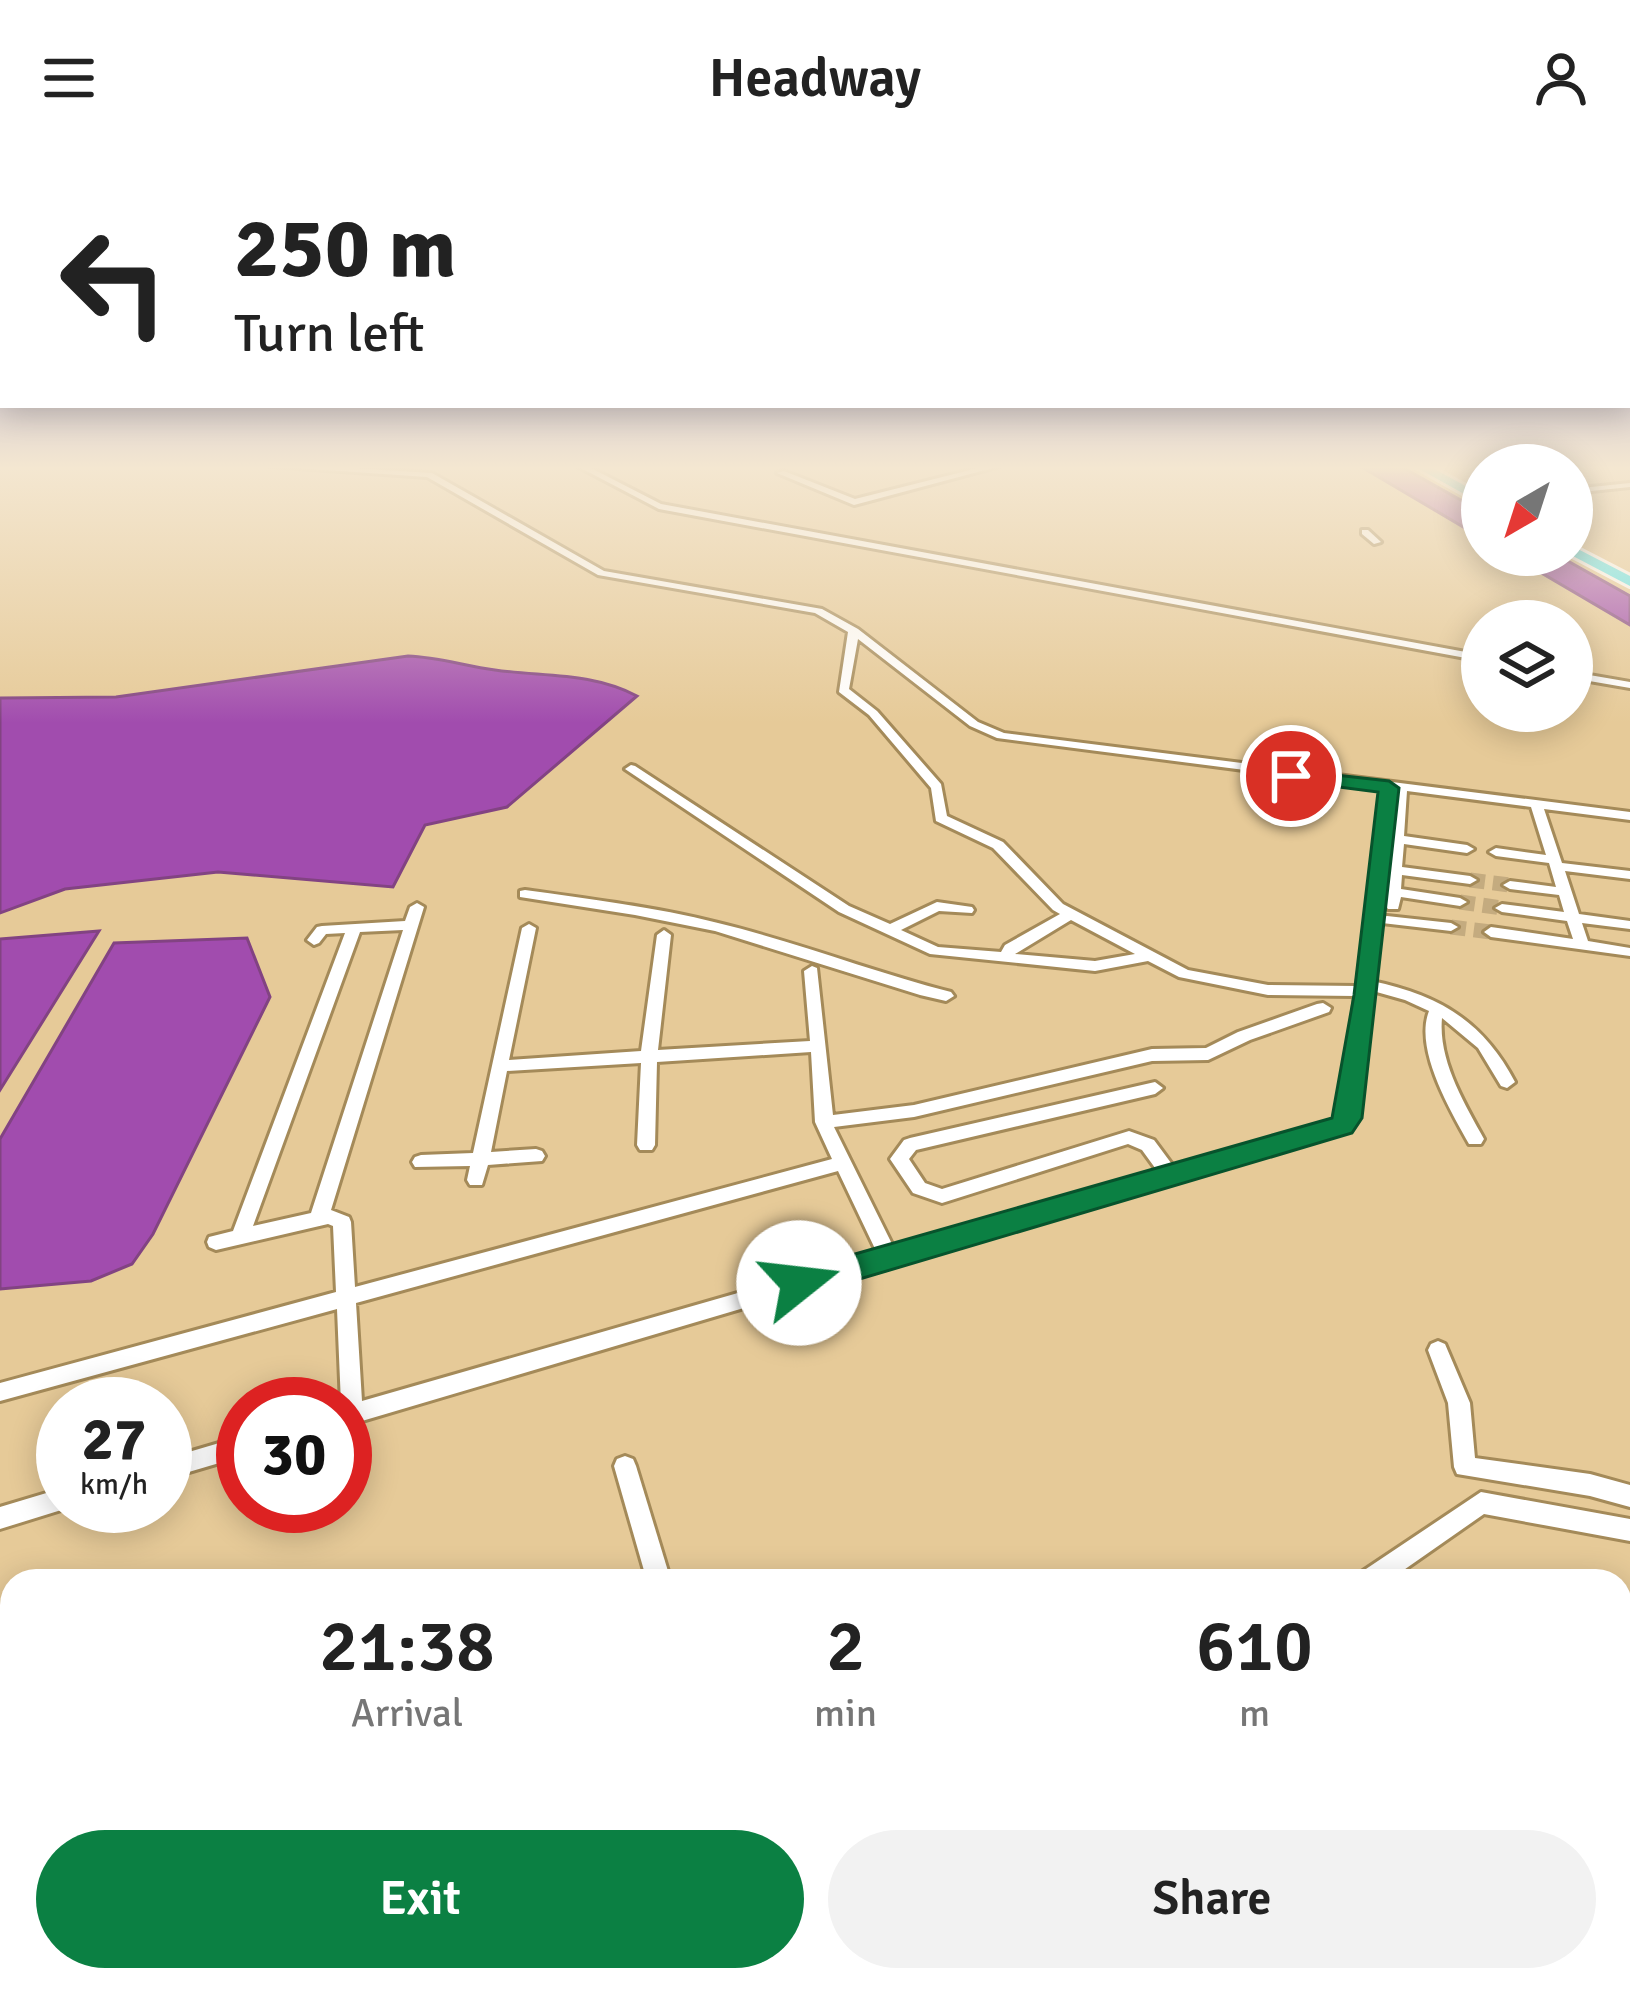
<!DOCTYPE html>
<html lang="en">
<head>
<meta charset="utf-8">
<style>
	:root { --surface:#fff; --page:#f2f2f2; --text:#222; --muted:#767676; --accent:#0b8043 }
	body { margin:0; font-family:Signika,sans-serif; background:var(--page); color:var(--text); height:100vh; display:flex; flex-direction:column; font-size:45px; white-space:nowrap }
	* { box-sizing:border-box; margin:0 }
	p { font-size:39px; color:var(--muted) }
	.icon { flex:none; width:66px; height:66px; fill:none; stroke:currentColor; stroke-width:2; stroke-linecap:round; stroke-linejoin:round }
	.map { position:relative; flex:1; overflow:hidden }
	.side { position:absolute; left:0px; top:1413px; width:1632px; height:423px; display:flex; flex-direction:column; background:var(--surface); border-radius:36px 36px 0 0; box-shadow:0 6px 30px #0003 }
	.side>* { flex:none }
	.top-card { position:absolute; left:0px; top:0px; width:1632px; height:252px; box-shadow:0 6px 30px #0003; background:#fff; color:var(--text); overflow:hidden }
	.needle { width:78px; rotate:219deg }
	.fabs { position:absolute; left:1461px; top:288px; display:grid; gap:24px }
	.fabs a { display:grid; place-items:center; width:132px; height:132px; border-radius:50%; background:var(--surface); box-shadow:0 6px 30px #0003; font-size:60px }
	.speed { position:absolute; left:36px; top:1221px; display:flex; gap:24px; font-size:60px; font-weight:700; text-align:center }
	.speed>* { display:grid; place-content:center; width:156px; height:156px; border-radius:50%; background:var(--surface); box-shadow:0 6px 30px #0003; line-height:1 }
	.speed small { font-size:30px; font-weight:400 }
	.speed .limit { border:18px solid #d22; background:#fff; color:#111 }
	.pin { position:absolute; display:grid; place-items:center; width:102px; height:102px; color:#fff; margin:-51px; border:6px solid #fff; border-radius:50%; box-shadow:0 3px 12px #0007 }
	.me { position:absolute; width:132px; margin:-66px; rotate:74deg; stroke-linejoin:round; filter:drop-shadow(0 0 9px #0008) }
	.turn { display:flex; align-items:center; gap:42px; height:252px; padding:0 36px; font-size:54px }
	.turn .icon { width:156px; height:156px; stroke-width:2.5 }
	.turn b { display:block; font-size:84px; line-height:102px }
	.eta { display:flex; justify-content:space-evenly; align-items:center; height:204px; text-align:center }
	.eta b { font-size:72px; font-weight:600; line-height:84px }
	.button { display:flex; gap:24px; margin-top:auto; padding:24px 36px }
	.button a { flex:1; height:138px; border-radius:72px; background:var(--accent); color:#fff; font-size:48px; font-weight:600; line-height:138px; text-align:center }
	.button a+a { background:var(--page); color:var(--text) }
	header { display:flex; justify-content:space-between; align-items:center; height:156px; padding:0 36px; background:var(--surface); font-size:54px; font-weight:600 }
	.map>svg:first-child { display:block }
	.green { fill:#82d67b }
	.water { fill:#a14cae; stroke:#824382; stroke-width:3 }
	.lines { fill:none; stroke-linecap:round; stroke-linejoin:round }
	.minor-tunnel { stroke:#c4ab7f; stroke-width:15; stroke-dasharray:15 8; stroke-linecap:butt }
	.minor-casing { stroke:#a48a59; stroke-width:6 }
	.highway-casing { stroke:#fff; stroke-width:6 }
	.minor { fill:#fff; fill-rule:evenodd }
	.highway { fill:#54e9f4; fill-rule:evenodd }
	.route { fill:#0b8043; stroke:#07532c; stroke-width:3 }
</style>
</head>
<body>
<header><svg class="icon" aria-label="menu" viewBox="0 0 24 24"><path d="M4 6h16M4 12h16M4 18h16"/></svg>Headway<svg class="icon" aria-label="person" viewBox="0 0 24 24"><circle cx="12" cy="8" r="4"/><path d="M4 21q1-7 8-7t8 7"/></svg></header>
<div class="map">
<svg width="1630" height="1835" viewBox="0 0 1630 1835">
	<rect width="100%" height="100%" fill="#e6ca98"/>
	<polygon class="green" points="0,1623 12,1624 12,1824 104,1824 109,1835 0,1835"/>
	<g class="water">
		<polygon points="1360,310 1400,310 1482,356 1482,382"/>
		<polygon points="1511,399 1557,399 1630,440 1630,469"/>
		<path d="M408 500C438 501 465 510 495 514 544 521 591 516 637 540L507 651 425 669 393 731 218 716 65 733 0 757V542L116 541Z"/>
		<polygon points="99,775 0,934 0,783"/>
		<polygon points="247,782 270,841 153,1078 132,1108 91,1125 0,1133 0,983 114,787"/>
		<polygon points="0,1643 12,1645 12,1792 0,1780"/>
	</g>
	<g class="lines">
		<g class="minor-tunnel">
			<polyline points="1470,724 1510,729"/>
			<polyline points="1460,746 1502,752"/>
			<polyline points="1451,771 1491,776"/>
		</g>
		<defs>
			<g id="minor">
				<path d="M269 310H316L432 317 604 415 822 453 858 473 978 566 1004 577 1630 656V664L1544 653 1562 707 1630 715V723L1565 715 1579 758 1630 765V773L1582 767 1588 785 1630 792V800L1491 781 1484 776 1491 771 1573 783 1567 765 1502 756 1495 752 1502 748 1564 756 1559 739 1510 733 1503 729 1510 725 1556 731 1549 707 1496 700 1489 696 1496 692 1546 699 1531 651 1407 635 1404 680 1467 689 1474 693 1467 697 1404 688 1402 711 1470 720 1477 724 1470 728 1402 719 1401 733 1460 742 1467 746 1460 750 1401 741 1398 753H1388L1386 750 1394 639 1372 825C1439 839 1483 865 1515 926L1507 932 1501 930 1478 892 1442 862C1438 904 1464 947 1484 983L1481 988H1469C1450 954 1414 893 1429 855L1405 844 1373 835 1371 839 1357 961 1348 973 1342 975 345 1270V1248H341L337 1153 0 1245V1227L336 1136 333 1070 328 1068 216 1094 209 1091 207 1086 209 1081 233 1075 345 777 326 778 319 787 314 789 307 784 317 771 322 770 405 765 410 751 417 747 424 751 331 1054 349 1061 351 1066 355 1131 832 1003 815 966 811 896 657 906 655 989 652 994H640L637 989 641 907 507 915 491 996 536 993 542 995 545 1000 542 1005 488 1009 482 1029H470L467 1024 470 1010 415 1011 412 1006 415 1001 421 999 473 997 522 772 529 768 536 772 509 904 641 895 657 779 664 774 671 779 658 894 810 885 804 815 812 810 817 812 833 959 914 949 1152 893 1206 892 1238 876 1317 848 1323 847 1331 852 1329 856 1250 884 1208 904 1152 905 914 961 834 971 894 1092 1158 1016 1142 994 1128 988 942 1047 913 1037 890 1003 904 984 910 982 1155 926 1163 932 1155 938 916 994 909 1003 925 1027 942 1033 1129 975 1154 984 1174 1011 1336 964 1340 960 1355 840 1268 839 1179 821 1148 805 1095 815 930 798 839 756 625 613 631 609 635 610 849 750 890 768 937 746 972 751 974 754 972 757 939 755 901 774 938 791 1001 796 1005 789 1060 758 1053 754 993 692 936 665 931 632 869 559 839 536 848 476 815 457 598 419 427 321ZM858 483 970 570 997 582 1383 632 1357 830 1268 829 1188 814 1063 748 1003 686 947 660 941 628 877 555 849 533ZM1071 764 1135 798 1095 805 1015 798ZM403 774 311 1057 253 1070 360 776ZM838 1015 877 1097 362 1245 356 1147Z"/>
				<polygon points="577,310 587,310 661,348 1482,499 1482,505 659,353"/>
				<polygon points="986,310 1000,310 854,349 777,317 784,315 855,343"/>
				<polygon points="1630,327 1630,331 1572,337 1572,333"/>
				<polygon points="1362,374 1368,374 1381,386 1374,388 1362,378"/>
				<polygon points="1572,516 1630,526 1630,532 1572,522"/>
				<path d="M525 734C590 743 655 751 718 767 797 786 873 816 951 836L954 840 946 845 920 839 715 775 635 759 520 741V735Z"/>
				<polygon points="1387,760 1451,767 1458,771 1451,775 1382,767 1380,764 1382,761"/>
				<polygon points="1438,1185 1445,1188 1470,1247 1475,1302 1590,1318 1630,1329 1630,1351 1590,1340 1457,1318 1454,1311 1448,1247 1428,1194 1431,1188"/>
				<polygon points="243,1280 243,1300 165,1323 165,1303"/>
				<polygon points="625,1300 633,1303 636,1310 671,1425 647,1425 614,1310 617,1303"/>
				<polygon points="63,1332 63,1350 71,1351 0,1373 0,1351"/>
				<polygon points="1481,1336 1630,1363 1630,1385 1484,1358 1388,1425 1356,1425 1360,1417"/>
				<polygon points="721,1824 762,1824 756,1835 715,1835"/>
				<polygon points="764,1824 794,1824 798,1835 768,1835"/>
				<polygon points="1370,1824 1404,1824 1409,1835 1375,1835"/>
			</g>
			<g id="highway">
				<polygon points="1414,310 1429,310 1482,339 1482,348"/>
				<polygon points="1572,390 1630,420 1630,430 1571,399"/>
			</g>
		</defs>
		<use href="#minor" class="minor-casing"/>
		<use href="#highway" class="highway-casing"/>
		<use href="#minor" class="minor"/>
		<use href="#highway" class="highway"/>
	</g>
	<linearGradient id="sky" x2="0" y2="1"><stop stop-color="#8b8ad1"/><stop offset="0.55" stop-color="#f4e7d1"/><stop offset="1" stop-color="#f4e7d1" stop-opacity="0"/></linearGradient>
	<rect width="1630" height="567" fill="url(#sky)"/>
	<polygon class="route" points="1291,614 1389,625 1399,632 1362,962 1352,977 799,1141 788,1137 783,1127 788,1118 799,1114 1332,962 1354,839 1378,636 1284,624 1284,615"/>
</svg>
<div class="fabs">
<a><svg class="needle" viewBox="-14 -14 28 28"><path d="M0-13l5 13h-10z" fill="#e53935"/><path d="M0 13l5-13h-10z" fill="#767676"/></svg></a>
<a><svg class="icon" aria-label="layers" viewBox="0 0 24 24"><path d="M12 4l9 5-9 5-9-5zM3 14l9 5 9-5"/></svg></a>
</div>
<div class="speed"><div>27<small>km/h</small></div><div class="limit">30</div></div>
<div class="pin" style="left:1291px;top:620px;background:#d93025"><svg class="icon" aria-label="arrive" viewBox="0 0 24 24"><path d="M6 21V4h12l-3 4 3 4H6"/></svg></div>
<svg class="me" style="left:799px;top:1127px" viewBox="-20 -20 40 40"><circle r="19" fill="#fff"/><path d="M0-13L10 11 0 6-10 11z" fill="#0b8043"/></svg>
<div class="top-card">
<div class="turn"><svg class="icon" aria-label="left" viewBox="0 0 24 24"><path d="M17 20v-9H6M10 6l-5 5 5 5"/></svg><div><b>250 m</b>Turn left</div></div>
</div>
<section class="side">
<div class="eta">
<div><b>21:38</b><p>Arrival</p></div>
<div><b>2</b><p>min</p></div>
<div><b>610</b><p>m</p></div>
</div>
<div class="button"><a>Exit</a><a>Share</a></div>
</section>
</div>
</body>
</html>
